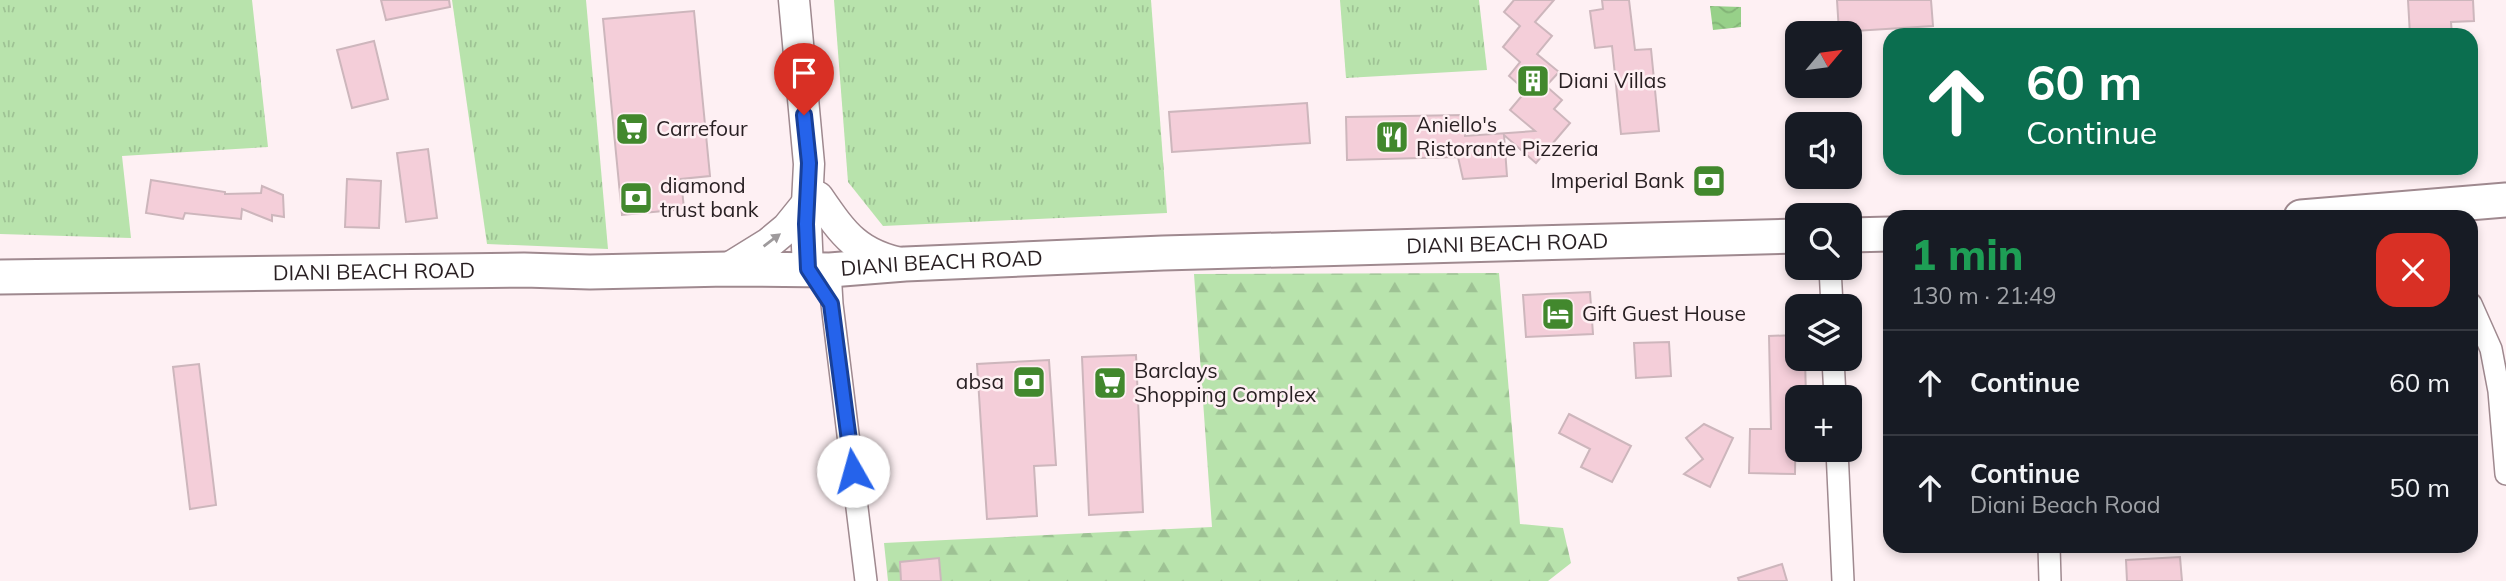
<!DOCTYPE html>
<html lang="en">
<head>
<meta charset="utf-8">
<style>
	:root { --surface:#171b24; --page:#20242c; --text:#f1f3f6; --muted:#9ea1a6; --line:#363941 }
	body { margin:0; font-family:Mulish,sans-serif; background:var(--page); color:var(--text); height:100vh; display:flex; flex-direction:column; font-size:26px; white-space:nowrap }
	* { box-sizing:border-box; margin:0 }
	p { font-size:23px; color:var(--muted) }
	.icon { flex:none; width:38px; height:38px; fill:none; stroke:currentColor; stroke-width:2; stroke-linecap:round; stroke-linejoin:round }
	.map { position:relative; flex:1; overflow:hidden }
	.details { position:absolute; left:1883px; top:210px; width:595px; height:343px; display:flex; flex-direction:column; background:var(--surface); border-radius:21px; box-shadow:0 4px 10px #0003 }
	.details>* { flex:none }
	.hud { position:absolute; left:1883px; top:28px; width:595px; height:147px; border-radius:21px; box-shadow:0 4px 10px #0003; background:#0b6e4f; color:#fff; overflow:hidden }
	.needle { width:46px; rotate:61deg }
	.controls { position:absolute; left:1785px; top:21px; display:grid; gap:14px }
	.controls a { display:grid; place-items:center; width:77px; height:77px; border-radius:14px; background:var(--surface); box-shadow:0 4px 10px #0003; font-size:35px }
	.pin { position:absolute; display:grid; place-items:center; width:60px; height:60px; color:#fff; margin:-72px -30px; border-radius:50% 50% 50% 0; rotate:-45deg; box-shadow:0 0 7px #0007 }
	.pin .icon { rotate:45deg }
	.me { position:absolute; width:77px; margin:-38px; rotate:353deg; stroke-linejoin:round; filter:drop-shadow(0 0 5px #0008) }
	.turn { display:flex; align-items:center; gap:24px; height:147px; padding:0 28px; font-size:32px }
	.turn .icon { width:91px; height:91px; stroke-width:2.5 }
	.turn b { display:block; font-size:49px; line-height:60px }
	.round { display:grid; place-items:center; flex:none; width:74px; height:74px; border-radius:21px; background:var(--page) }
	.overview { display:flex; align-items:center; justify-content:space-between; height:119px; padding:0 28px }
	h1 { font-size:42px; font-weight:800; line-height:52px; color:#1e9e55 }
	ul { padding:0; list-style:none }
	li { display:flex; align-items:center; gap:21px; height:105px; padding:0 28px; border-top:2px solid var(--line) }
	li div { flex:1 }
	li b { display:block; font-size:26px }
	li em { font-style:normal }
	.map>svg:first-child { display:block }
	.grass { fill:url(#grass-tufts) }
	.forest { fill:url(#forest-firs) }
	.water { fill:url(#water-waves) }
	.building { fill:#f4ced9; stroke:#cdb6bc; stroke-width:2 }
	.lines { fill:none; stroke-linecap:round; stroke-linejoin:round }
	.street-casing { stroke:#9f898f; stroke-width:24 }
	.secondary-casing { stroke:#9f898f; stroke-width:33 }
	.primary-casing { stroke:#9f898f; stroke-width:37 }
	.street { stroke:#fff; stroke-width:21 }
	.secondary { stroke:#fff; stroke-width:30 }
	.primary { stroke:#fff; stroke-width:33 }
	.oneway { fill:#9e9a9c }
	.route-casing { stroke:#184099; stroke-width:18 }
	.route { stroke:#2563eb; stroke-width:12 }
	.labels { text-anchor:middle; stroke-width:5; stroke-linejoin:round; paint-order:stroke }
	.poi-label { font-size:21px; fill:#281f22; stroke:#fef0f3; text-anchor:start }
	.street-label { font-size:21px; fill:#281f22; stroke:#fef0f3 }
</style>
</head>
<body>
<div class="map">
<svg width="2506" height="581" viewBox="0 0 2506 581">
	<defs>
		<pattern id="grass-tufts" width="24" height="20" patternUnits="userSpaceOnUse" patternTransform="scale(1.75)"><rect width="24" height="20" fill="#b8e3ac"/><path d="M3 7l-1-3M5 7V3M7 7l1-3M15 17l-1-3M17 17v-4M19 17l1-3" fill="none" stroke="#9ec294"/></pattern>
		<pattern id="forest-firs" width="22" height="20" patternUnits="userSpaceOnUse" patternTransform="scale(1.75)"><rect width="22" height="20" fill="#b8e3ac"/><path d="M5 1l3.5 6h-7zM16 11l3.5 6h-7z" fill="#9ec294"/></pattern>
		<pattern id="water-waves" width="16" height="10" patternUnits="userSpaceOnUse" patternTransform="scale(1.75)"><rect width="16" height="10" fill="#97d089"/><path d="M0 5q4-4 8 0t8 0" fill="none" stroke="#82b276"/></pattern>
	</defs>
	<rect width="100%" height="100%" fill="#fef0f3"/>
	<g class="grass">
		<polygon points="0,0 252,0 268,147 122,156 131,238 0,234"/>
		<polygon points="452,0 586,0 608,249 487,244"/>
		<polygon points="834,0 1151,0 1167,213 883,226 848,182"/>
		<polygon points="1340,0 1479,0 1487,70 1346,78"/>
	</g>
	<polygon class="forest" points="1499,273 1520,524 1563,528 1571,563 1548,581 888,581 884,543 1212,527 1194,274"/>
	<polygon class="water" points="1710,6 1741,7 1741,27 1713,30"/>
	<g class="building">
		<polygon points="381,0 449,0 450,7 386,20"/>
		<polygon points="1514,0 1554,0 1535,22 1552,36 1537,54 1559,72 1546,86 1562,100 1554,109 1570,123 1536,163 1504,135 1507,176 1463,179 1458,157 1347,160 1346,117 1464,115 1465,136 1535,131 1510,110 1526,91 1509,76 1520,62 1503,47 1520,26 1504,12"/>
		<polygon points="1602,0 1629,0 1635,50 1651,49 1659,131 1621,134 1612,46 1595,48 1590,11 1603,9"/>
		<polygon points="1837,0 1931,0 1933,26 1839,32"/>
		<polygon points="2408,0 2473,0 2474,21 2451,22 2452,35 2410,35"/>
		<polygon points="694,11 710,176 681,179 684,209 622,215 603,19"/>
		<polygon points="374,41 388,99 352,108 337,50"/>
		<polygon points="1307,103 1310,143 1172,152 1169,112"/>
		<polygon points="428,149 437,218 406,222 397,153"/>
		<polygon points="347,179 381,181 379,228 345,227"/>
		<polygon points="151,180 225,192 225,194 261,193 262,186 283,195 284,217 272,215 272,221 242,209 241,219 185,213 183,219 146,213"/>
		<polygon points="1590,292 1593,334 1526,337 1523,295"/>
		<polygon points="1797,335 1797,359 1805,359 1806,397 1797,397 1796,402 1795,474 1749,473 1750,429 1771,429 1769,336"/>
		<polygon points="1669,342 1671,376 1636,378 1634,343"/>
		<polygon points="1136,355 1143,512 1089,515 1082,357"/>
		<polygon points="1049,360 1056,465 1034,466 1037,516 987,519 977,364"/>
		<polygon points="199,364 216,505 190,509 173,367"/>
		<polygon points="1569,414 1631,446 1612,482 1581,467 1590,449 1559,433"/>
		<polygon points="1704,424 1733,438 1710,487 1684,474 1703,459 1686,438"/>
		<polygon points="2180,557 2182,581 2127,581 2126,560"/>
		<polygon points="939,558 941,581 901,581 900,562"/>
		<polygon points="1782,564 1787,581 1739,581 1738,578"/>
	</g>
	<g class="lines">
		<defs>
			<g id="street">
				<polyline points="1830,268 1832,306"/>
				<polyline points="830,270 832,304 866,581"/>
				<polyline points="2471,304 2491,349 2499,391 2506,474"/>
				<polyline points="1833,359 1835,397"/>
				<polyline points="1837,450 1843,581"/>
				<polyline points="2049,546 2050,581"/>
			</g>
			<g id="secondary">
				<polyline points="794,0 809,164 806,224 808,269"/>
				<path d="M818 197C844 235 858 255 905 264"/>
				<polyline points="727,269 769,243 787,228 808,202"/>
			</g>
			<g id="primary">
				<polyline points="2301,217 2506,200"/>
				<polyline points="1850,235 1890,234"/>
				<path id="s1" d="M0 277 524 270 590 272 727 269 830 270 905 264 1163 253 1797 236"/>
			</g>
		</defs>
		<use href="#street" class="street-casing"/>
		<use href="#secondary" class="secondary-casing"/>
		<use href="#primary" class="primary-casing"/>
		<use href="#street" class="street"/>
		<use href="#secondary" class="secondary"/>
		<use href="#primary" class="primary"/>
	</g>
	<defs><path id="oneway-solid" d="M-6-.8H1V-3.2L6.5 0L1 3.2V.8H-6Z" transform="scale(1.75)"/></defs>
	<use class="oneway" href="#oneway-solid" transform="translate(772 240) rotate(-37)"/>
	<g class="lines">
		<defs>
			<polyline id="route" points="804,115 809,163 806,224 808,269 831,304 853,471"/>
		</defs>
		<use href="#route" class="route-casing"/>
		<use href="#route" class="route"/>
	</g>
	<defs>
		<symbol id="building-square" viewBox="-11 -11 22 22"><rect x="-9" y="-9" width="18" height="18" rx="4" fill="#42882d" stroke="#fef0f3"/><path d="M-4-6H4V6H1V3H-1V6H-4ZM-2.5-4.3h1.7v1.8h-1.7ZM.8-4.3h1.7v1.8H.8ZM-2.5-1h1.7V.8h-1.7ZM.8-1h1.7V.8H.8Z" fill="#fff"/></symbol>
		<symbol id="supermarket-square" viewBox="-11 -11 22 22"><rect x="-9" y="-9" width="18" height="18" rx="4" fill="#42882d" stroke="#fef0f3"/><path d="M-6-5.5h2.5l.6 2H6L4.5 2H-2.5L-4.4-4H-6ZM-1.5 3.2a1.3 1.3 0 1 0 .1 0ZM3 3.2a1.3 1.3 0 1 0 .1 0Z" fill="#fff"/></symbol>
		<symbol id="restaurant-square" viewBox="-11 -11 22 22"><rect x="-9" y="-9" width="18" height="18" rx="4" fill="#42882d" stroke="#fef0f3"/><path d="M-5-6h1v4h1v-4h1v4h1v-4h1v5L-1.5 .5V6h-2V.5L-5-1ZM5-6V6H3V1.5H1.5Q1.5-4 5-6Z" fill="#fff"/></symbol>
		<symbol id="bank-square" viewBox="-11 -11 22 22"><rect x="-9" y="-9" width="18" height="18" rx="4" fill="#42882d" stroke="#fef0f3"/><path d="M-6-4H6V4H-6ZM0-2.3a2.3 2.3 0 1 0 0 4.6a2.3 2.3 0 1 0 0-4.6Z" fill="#fff"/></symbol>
		<symbol id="hotel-square" viewBox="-11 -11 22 22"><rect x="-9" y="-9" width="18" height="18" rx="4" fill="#42882d" stroke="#fef0f3"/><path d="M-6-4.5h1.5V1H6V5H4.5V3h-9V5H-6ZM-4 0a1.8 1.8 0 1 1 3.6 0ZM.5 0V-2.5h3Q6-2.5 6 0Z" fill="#fff"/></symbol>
	</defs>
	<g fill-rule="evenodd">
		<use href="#building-square" x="1514" y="62" width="38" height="38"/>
		<use href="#supermarket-square" x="613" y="110" width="38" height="38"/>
		<use href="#restaurant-square" x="1373" y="118" width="38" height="38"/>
		<use href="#bank-square" x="1690" y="162" width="38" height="38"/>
		<use href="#bank-square" x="617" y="179" width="38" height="38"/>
		<use href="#hotel-square" x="1539" y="295" width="38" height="38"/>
		<use href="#bank-square" x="1010" y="363" width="38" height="38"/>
		<use href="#supermarket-square" x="1091" y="364" width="38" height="38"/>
	</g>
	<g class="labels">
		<g class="poi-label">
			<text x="1558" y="88">Diani Villas</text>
			<text x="1416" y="132">Aniello's<tspan x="1416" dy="24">Ristorante Pizzeria</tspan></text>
			<text x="656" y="136">Carrefour</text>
			<text x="1684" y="188" text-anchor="end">Imperial Bank</text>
			<text x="660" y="193">diamond<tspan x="660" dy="24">trust bank</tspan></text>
			<text x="1582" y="321">Gift Guest House</text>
			<text x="1134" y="378">Barclays<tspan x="1134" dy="24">Shopping Complex</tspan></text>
			<text x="1004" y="389" text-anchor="end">absa</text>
		</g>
		<g class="street-label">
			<text dy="7" stroke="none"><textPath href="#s1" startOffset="1508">DIANI BEACH ROAD</textPath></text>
			<text dy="7" stroke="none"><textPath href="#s1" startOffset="942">DIANI BEACH ROAD</textPath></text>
			<text dy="7" stroke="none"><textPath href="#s1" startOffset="374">DIANI BEACH ROAD</textPath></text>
		</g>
	</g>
</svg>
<div class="controls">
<a><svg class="needle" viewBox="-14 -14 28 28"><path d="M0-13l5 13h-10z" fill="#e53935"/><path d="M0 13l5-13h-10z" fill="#9ea1a6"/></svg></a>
<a><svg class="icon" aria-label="sound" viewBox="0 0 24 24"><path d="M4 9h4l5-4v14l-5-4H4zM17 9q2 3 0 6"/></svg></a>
<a><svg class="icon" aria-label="search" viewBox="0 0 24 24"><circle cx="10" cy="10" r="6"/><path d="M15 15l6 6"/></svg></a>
<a><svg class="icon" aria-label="layers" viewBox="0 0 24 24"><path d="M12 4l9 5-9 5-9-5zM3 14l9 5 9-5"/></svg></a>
<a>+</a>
</div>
<div class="pin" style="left:804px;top:115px;background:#d93025"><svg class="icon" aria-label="arrive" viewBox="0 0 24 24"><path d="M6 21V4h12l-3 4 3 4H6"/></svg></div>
<svg class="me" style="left:853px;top:471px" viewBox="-20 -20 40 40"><circle r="19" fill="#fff"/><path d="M0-13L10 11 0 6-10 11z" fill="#2563eb"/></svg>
<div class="hud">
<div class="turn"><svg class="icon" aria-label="ahead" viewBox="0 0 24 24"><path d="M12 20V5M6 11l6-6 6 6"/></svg><div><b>60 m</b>Continue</div></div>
</div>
<section class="details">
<div class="overview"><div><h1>1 min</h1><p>130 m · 21:49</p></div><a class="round" style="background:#d93025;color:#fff"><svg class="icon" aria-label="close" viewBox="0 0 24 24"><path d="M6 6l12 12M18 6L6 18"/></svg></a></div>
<ul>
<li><svg class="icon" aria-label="ahead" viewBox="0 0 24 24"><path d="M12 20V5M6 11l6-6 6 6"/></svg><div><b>Continue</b></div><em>60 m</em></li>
<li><svg class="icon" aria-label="ahead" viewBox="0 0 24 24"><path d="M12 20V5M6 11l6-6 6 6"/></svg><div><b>Continue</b><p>Diani Beach Road</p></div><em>50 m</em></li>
</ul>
</section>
</div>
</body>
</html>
